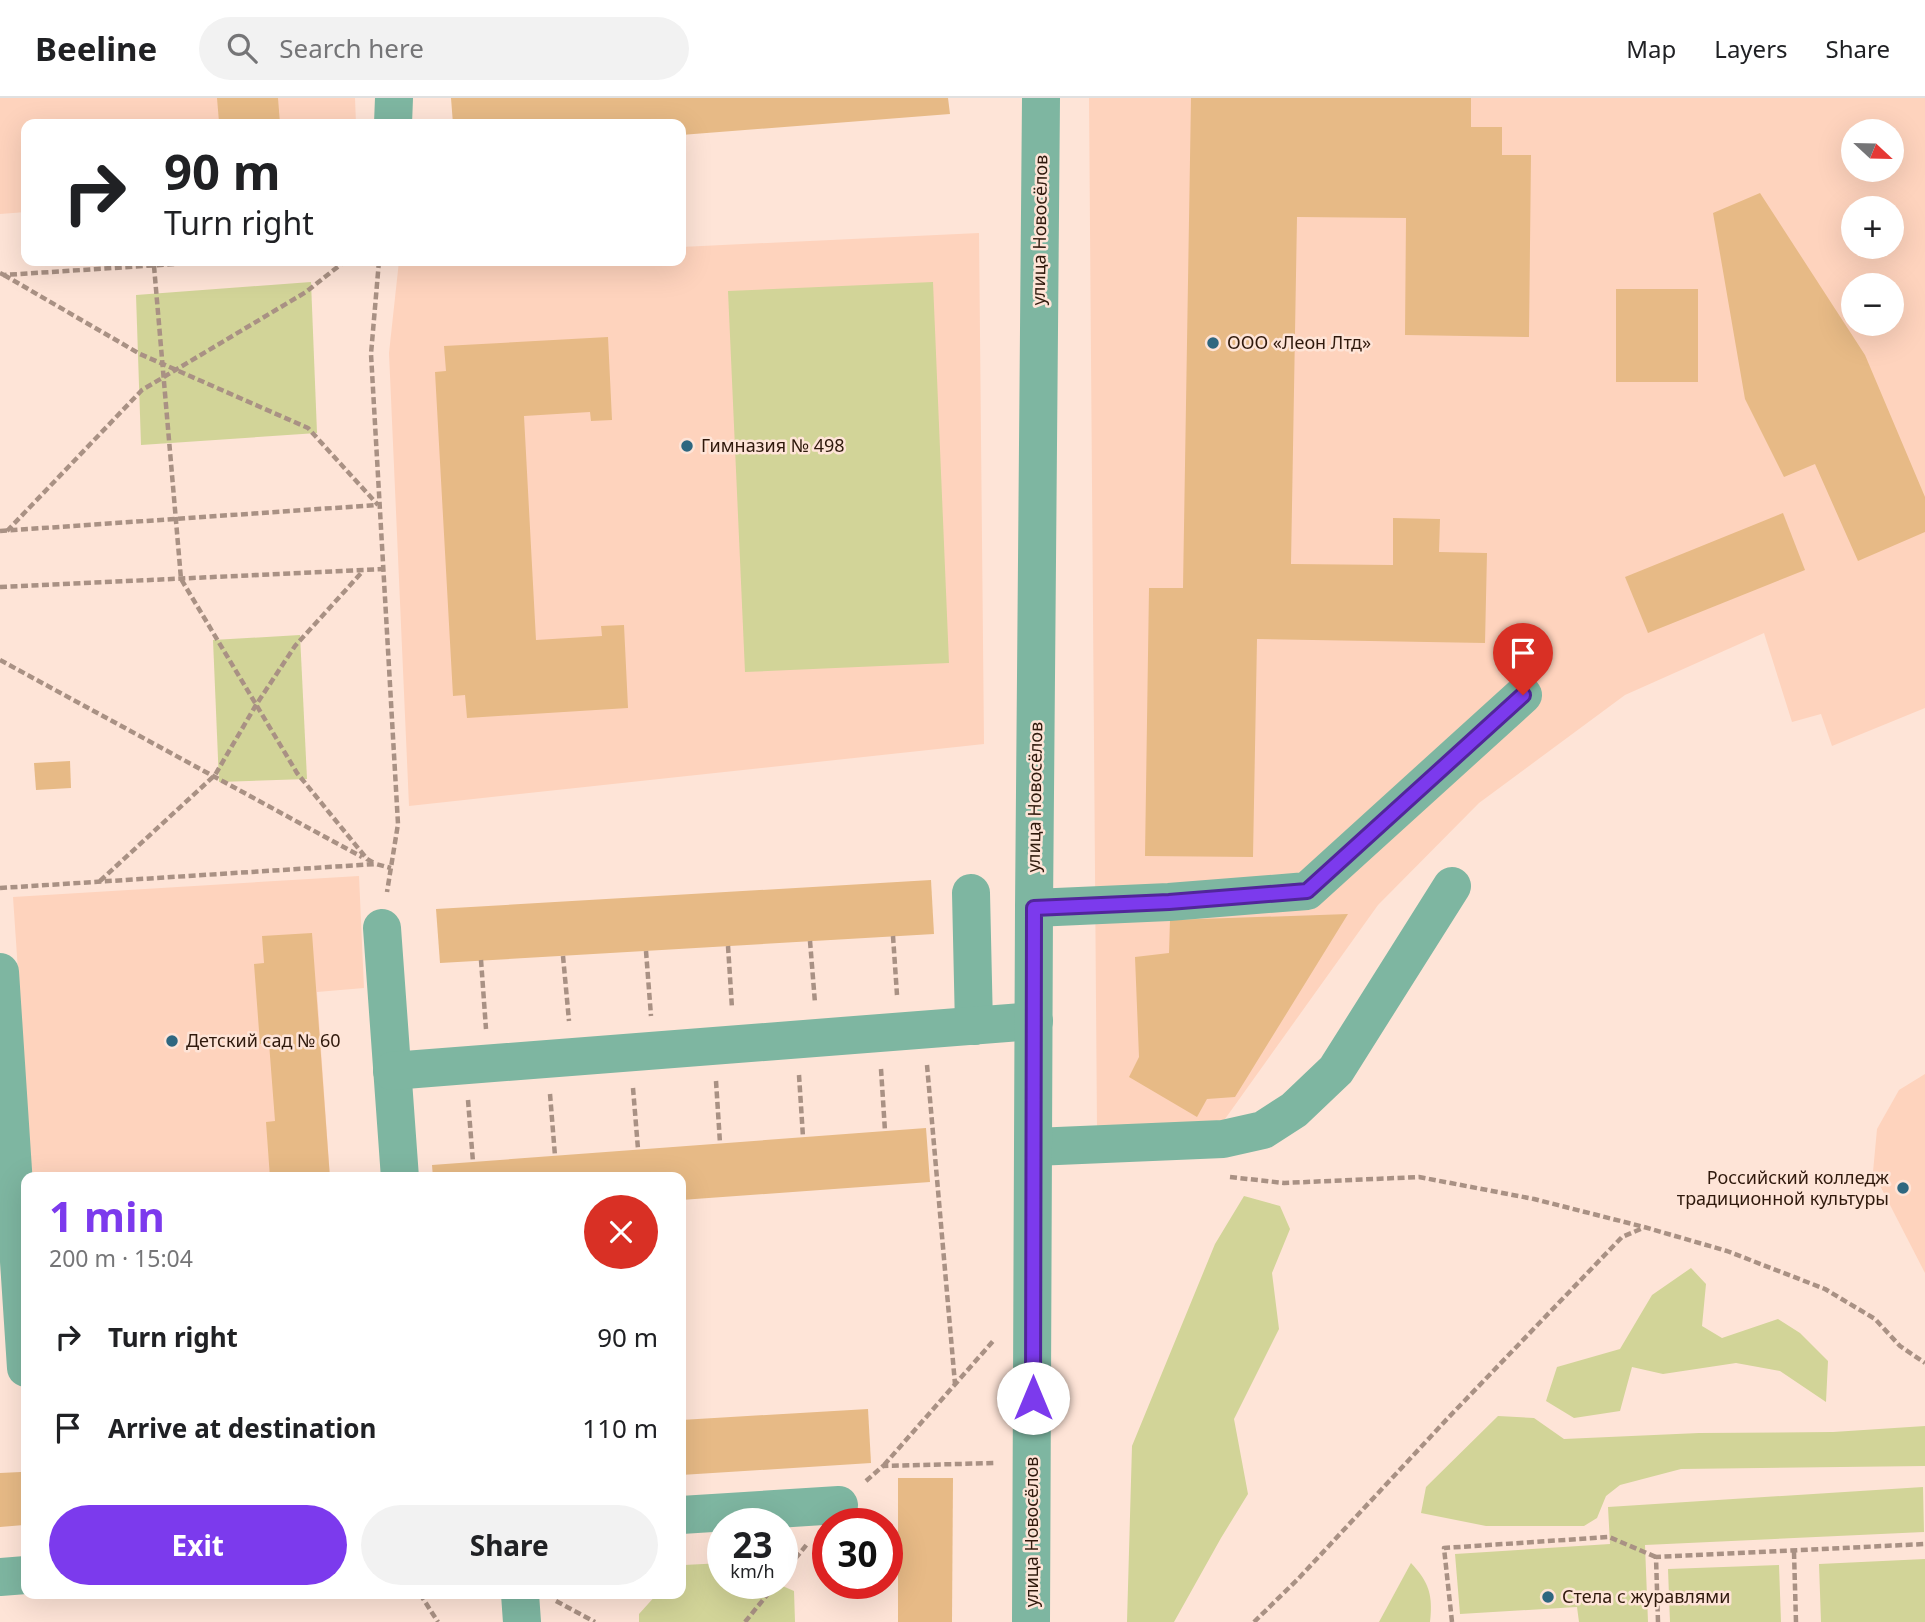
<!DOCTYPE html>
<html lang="en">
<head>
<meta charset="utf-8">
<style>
	:root { --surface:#fff; --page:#f2f2f2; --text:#202124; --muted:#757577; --line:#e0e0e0; --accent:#7c3aed }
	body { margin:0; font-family:"Noto Sans",sans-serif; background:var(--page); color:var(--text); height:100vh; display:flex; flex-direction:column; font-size:26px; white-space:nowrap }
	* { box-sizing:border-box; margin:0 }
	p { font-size:23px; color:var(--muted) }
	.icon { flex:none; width:38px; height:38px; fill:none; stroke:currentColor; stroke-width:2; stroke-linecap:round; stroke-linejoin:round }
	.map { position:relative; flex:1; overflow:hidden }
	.drawer { position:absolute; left:21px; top:1074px; width:665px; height:427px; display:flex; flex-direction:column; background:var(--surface); border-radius:14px; box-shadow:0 7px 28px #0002 }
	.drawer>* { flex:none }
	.hud { position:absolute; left:21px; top:21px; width:665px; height:147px; border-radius:14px; box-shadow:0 7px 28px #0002; background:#fff; color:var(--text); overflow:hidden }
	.needle { width:46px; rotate:112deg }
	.buttons { position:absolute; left:1841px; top:21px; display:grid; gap:14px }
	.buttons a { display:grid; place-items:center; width:63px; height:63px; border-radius:50%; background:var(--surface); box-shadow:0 7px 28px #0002; font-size:35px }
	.speed { position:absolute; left:707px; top:1410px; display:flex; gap:14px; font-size:35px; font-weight:700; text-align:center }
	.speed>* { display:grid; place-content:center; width:91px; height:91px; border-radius:50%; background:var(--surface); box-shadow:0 7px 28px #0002; line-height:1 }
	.speed small { font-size:18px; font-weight:400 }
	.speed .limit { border:10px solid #d22; background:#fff; color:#111 }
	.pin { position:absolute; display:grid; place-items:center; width:60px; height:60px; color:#fff; margin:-72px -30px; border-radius:50% 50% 50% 0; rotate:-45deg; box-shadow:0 0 7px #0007 }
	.pin .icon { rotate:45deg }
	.me { position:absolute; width:77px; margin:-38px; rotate:0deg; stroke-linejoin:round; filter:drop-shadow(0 0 5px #0008) }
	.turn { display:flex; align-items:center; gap:24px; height:147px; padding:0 28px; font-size:32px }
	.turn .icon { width:91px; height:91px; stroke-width:2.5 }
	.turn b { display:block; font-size:49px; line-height:60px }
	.round { display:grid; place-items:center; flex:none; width:74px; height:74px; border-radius:37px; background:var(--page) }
	.headline { display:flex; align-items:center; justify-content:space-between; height:119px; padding:0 28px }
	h1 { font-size:42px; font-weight:700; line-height:52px; color:var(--accent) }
	.primary-button { display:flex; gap:14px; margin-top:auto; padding:14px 28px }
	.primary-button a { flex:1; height:80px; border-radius:42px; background:var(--accent); color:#fff; font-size:28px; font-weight:700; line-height:80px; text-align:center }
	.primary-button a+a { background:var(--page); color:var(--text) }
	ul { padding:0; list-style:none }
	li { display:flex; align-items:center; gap:21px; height:91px; padding:0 28px }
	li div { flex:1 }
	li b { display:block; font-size:26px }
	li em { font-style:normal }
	header { display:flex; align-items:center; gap:42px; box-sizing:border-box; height:98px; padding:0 35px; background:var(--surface); border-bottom:2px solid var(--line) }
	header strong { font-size:33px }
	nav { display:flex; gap:38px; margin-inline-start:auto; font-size:24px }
	.search { width:490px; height:63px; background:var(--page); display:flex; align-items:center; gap:18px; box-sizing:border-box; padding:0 24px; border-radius:38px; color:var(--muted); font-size:26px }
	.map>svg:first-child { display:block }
	.built { fill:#fed3bd; fill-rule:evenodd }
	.green { fill:#d2d498 }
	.building { fill:#e7ba86 }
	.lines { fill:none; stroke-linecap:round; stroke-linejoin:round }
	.path { stroke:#a99184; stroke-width:4.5; stroke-dasharray:7 3.5; stroke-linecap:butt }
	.minor { stroke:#7eb6a1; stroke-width:38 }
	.route-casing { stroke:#51269a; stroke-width:18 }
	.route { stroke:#7c3aed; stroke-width:12 }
	.poi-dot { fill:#2e6780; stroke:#fee4d7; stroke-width:2.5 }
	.labels { text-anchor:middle; stroke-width:5; stroke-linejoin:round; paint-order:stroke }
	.street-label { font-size:18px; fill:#2f190c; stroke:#fee4d7 }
	.poi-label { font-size:18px; fill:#2f190c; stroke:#fee4d7; text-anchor:start }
</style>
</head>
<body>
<header>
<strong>Beeline</strong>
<div class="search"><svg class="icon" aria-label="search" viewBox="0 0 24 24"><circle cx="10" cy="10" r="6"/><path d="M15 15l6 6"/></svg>Search here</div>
<nav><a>Map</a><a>Layers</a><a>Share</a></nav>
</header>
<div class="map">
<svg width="1925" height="1524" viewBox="0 0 1925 1524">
	<rect width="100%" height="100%" fill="#fee4d7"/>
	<g class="built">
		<polygon points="0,0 355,0 356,26 26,26 26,114 0,116"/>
		<path d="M1089 0H1925V610L1832 648 1821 616 1792 624 1764 535 1625 597 1479 705 1378 807 1220 1028 1097 1031ZM1853 33H1892V72H1853ZM1853 110H1892V149H1853ZM1853 187H1892V226H1853Z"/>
		<polygon points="979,135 984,646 409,708 389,255 399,163 681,163 681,149"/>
		<polygon points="359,778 364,890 317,894 330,1080 32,1080 13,799"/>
		<polygon points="1925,976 1925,1175 1873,1074 1877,1031 1899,992"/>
	</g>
	<g class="green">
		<polygon points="311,184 317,335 141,347 136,197"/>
		<polygon points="933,184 949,565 745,574 728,193"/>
		<polygon points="300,537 307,681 219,684 213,542"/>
		<polygon points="1244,1098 1280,1108 1290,1131 1272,1175 1279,1231 1234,1321 1248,1396 1221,1440 1174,1524 1127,1524 1132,1348 1215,1146"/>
		<polygon points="1691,1170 1706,1186 1702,1228 1722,1240 1778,1221 1800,1235 1828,1263 1826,1304 1780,1273 1736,1265 1663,1276 1632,1269 1620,1313 1574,1320 1546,1303 1557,1269 1620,1251 1652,1197"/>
		<polygon points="1498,1318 1534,1320 1564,1341 1699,1335 1833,1334 1925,1328 1925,1368 1681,1371 1620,1387 1606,1398 1597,1420 1584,1428 1486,1428 1421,1415 1426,1389"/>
		<polygon points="1923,1389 1924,1434 1645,1447 1648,1524 1579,1524 1577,1509 1460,1516 1455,1456 1610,1446 1608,1409"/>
		<polygon points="1925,1461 1925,1524 1821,1524 1819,1466"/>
		<polygon points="723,1465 723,1486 778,1486 794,1493 795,1524 639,1524 639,1516 657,1496 681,1496 681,1470 684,1467"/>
		<path d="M1411 1465C1429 1484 1433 1497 1430 1524H1379Z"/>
		<polygon points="1779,1467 1781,1524 1670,1524 1668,1471"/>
	</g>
	<g class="building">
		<polygon points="217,0 278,0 280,26 219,24"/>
		<polygon points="451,0 948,0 950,16 681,37 681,26 453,26"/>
		<polygon points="1191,0 1471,0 1471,29 1502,29 1502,57 1531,57 1529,239 1405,237 1406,120 1297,119 1291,466 1393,467 1393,420 1440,421 1439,454 1487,455 1485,545 1257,541 1253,759 1145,758 1149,490 1183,490"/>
		<polygon points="1760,95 1865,257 1925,399 1925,434 1858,463 1815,366 1784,379 1745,301 1713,115"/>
		<rect x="1616" y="191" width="82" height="93"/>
		<polygon points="608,239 612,322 591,323 590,314 524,318 536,542 602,538 601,528 624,527 628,610 467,620 465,597 453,598 435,274 446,273 444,248"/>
		<polygon points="1783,415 1805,472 1648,535 1625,479"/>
		<polygon points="70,663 71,690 36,692 34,665"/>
		<polygon points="931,782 934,836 440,865 436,811"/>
		<polygon points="1348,816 1235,999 1207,1001 1197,1019 1129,979 1139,959 1135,859 1169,855 1170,822"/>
		<polygon points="312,835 330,1080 270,1080 266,1024 275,1023 269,945 260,946 254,866 264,865 262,838"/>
		<polygon points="926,1030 930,1084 681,1102 681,1080 433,1080 432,1067"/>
		<polygon points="868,1311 871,1365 681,1377 681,1322"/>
		<polygon points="21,1374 24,1427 0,1429 0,1375"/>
		<polygon points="898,1380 953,1380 952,1524 898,1524"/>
	</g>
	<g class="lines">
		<g class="path">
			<polyline points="379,163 371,256 398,726 387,794"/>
			<polyline points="154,168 181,481 297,675 367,761 376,766"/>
			<polyline points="0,175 4,177 222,163"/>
			<polyline points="4,177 140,256 308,330 378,407"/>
			<polyline points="0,433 377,407"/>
			<polyline points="7,433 142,292 306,194 345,163"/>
			<polyline points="0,489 385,471"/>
			<polyline points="0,562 362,759"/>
			<polyline points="100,783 215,677 256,607 295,548 363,473"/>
			<polyline points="0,790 376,766 391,770"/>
			<polyline points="893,838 897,897"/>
			<polyline points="810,843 815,905"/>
			<polyline points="728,848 732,910"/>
			<polyline points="646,853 651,918"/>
			<polyline points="563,858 569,923"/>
			<polyline points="481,862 486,931"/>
			<polyline points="927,967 955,1286"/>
			<polyline points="881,971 885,1033"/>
			<polyline points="799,977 803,1039"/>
			<polyline points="716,983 720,1045"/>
			<polyline points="633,990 638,1051"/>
			<polyline points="550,996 555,1058"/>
			<polyline points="468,1002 473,1064"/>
			<polyline points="1230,1079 1284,1085 1419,1079 1534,1101 1644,1129 1727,1153 1825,1191 1875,1221 1900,1248 1925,1265"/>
			<polyline points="884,1367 994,1242"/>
			<polyline points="866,1383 883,1368 995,1365"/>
			<polyline points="1794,1454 1796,1524"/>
			<polyline points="782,1477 808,1445"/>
			<polyline points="420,1496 438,1524"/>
			<polyline points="556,1503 595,1524"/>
			<polyline points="745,1524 776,1486"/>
			<polyline points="1254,1524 1298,1481 1448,1320 1622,1139 1643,1130"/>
			<polyline points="1452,1524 1444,1450 1609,1439 1656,1459"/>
			<polyline points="1658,1524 1656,1459 1925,1446"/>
		</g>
		<g class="minor">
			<polyline points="393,26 394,0"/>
			<polyline points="971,795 974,928"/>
			<polyline points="1034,810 1169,804 1307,793 1523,597"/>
			<polyline points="382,830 400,1080"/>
			<polyline points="0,874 26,1270"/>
			<polyline points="392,973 1034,923"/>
			<polyline points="1034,1049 1223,1041 1263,1032 1294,1012 1336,972 1452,788"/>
			<polyline points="681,1417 839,1407"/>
			<polyline points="0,1479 26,1477"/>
			<polyline points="520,1496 522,1524"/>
			<polyline points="1031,1524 1034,810 1041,0"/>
		</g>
	</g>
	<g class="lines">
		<defs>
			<polyline id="route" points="1033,1300 1034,810 1169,804 1307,793 1523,597"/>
		</defs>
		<use href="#route" class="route-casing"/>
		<use href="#route" class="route"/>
	</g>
	<g class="poi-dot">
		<circle cx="1213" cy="245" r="7"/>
		<circle cx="687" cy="348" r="7"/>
		<circle cx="172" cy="943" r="7"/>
		<circle cx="1903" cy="1090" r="7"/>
		<circle cx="1548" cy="1499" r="7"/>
	</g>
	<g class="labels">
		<g class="street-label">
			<text transform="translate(1040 132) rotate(-89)" y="6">улица Новосёлов</text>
			<text transform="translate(1035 699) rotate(-89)" y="6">улица Новосёлов</text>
			<text transform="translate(1032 1434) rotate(-90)" y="6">улица Новосёлов</text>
		</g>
		<g class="poi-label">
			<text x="1227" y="251">ООО «Леон Лтд»</text>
			<text x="701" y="354">Гимназия № 498</text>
			<text x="186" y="949">Детский сад № 60</text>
			<text x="1889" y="1086" text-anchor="end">Российский колледж<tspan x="1889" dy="21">традиционной культуры</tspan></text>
			<text x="1562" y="1505">Стела с журавлями</text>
		</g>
	</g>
</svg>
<div class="buttons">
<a><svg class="needle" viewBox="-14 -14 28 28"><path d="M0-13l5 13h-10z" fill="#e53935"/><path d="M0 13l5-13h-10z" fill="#757577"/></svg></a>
<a>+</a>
<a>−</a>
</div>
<div class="speed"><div>23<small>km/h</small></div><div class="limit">30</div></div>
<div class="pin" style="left:1523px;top:597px;background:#d93025"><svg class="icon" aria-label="arrive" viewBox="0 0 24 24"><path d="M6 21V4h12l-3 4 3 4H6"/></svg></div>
<svg class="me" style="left:1033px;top:1300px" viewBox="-20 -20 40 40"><circle r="19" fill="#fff"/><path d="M0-13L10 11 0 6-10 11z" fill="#7c3aed"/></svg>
<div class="hud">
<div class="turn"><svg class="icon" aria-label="right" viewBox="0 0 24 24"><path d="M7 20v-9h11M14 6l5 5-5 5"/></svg><div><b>90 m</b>Turn right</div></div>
</div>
<section class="drawer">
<div class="headline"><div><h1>1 min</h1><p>200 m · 15:04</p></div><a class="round" style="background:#d93025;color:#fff"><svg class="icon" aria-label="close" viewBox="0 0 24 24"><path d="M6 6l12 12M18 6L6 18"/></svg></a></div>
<ul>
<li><svg class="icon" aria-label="right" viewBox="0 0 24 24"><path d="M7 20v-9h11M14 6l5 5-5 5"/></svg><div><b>Turn right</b></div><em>90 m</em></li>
<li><svg class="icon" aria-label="arrive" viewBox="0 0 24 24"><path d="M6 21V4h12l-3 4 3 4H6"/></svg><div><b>Arrive at destination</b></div><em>110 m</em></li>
</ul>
<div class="primary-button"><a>Exit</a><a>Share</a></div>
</section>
</div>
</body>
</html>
